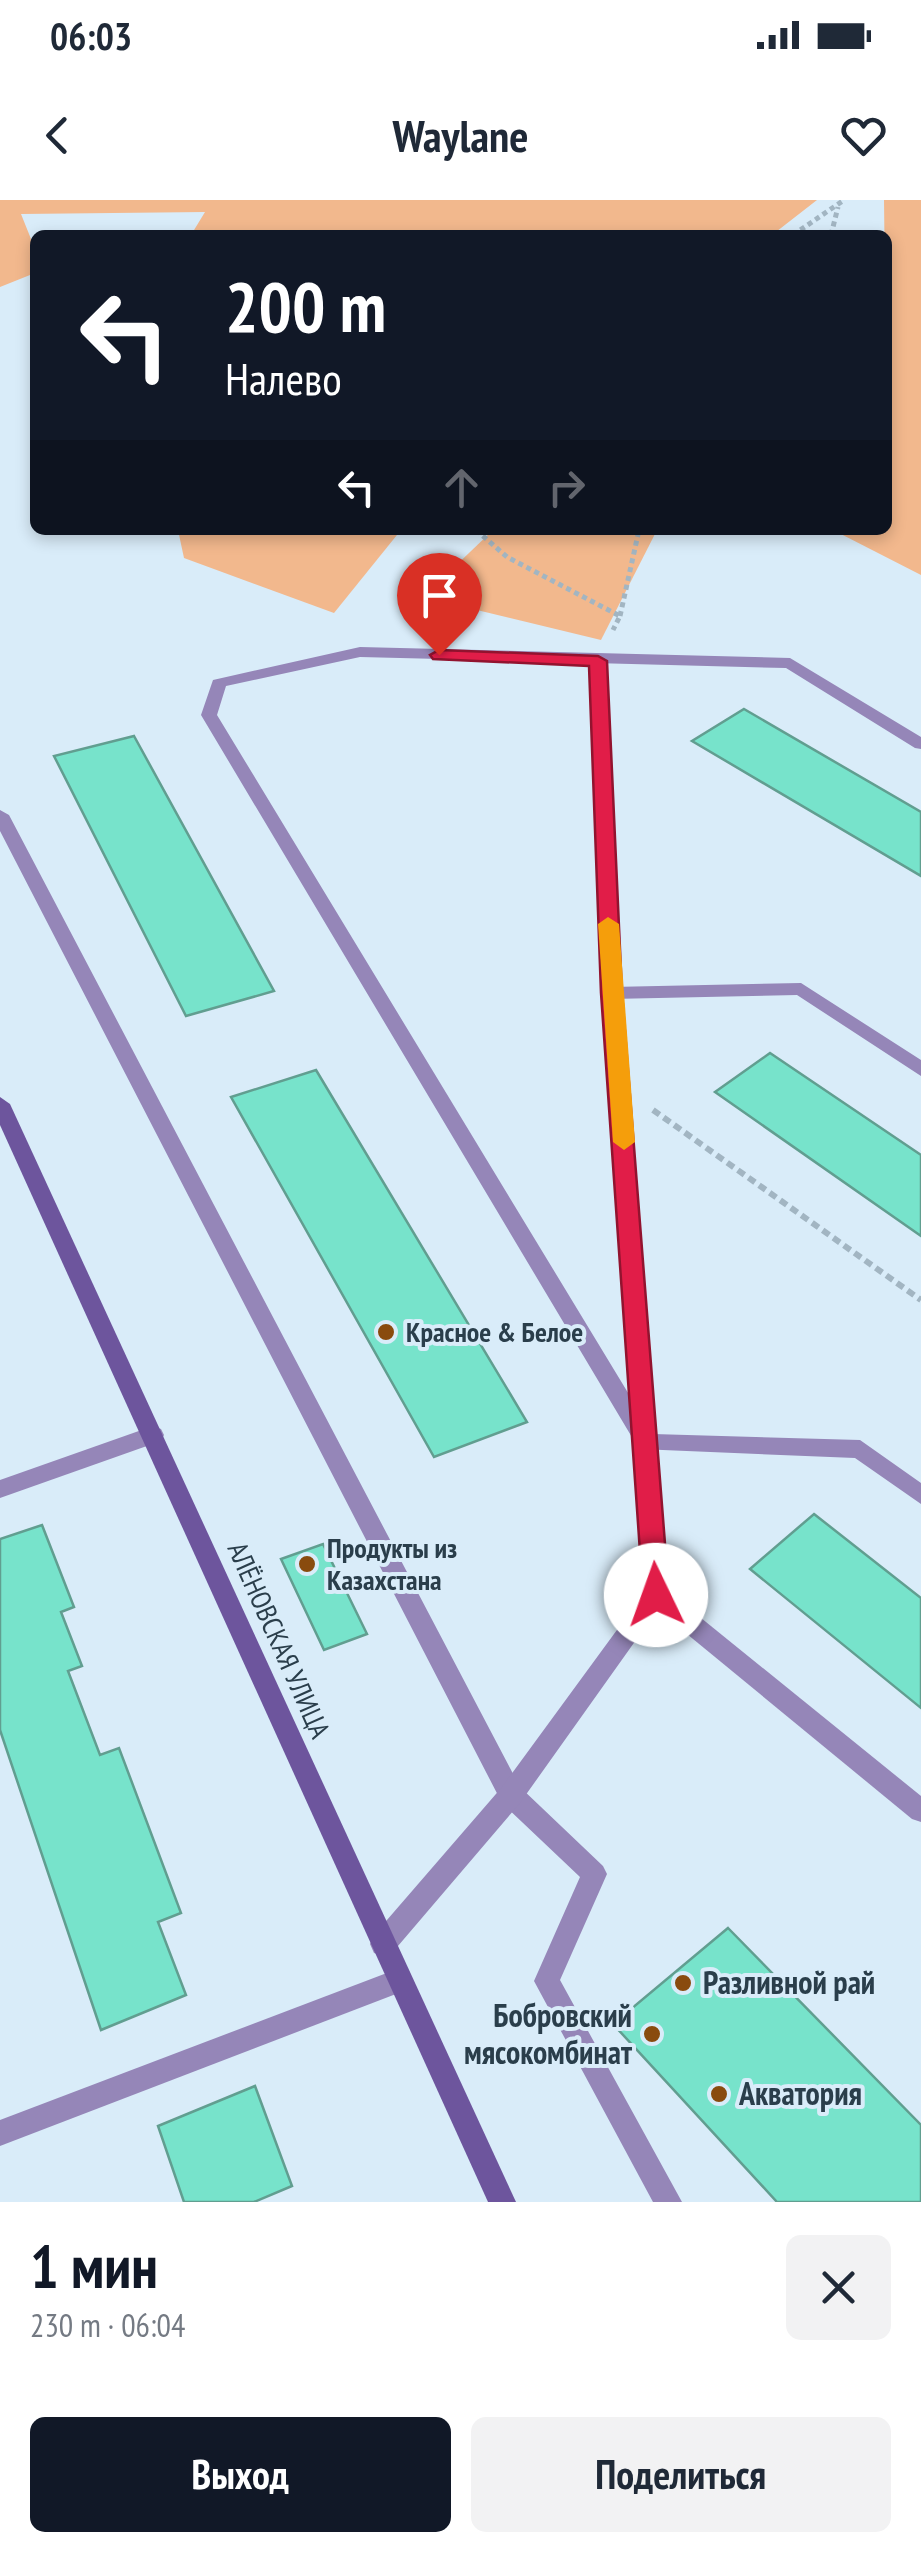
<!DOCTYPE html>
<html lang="ru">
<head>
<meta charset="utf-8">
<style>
	:root { --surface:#fff; --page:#f2f2f3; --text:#1f2937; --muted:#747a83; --accent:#111827 }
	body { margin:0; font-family:"PT Sans Narrow",sans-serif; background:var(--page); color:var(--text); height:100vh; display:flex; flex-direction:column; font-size:38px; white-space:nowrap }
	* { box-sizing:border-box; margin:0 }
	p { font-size:32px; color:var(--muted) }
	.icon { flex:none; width:55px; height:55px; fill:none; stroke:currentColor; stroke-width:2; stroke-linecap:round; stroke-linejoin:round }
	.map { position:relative; height:2002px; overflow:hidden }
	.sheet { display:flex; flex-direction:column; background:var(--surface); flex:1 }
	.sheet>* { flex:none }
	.guide { position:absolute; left:30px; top:30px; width:862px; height:305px; border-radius:15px; box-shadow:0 5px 15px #0003; background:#111827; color:#fff; overflow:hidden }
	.pin { position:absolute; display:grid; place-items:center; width:85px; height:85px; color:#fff; margin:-102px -42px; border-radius:50% 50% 50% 0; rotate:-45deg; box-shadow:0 0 10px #0007 }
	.pin .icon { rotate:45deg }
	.me { position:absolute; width:110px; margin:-55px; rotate:357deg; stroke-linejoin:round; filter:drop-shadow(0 0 8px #0008) }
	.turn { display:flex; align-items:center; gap:35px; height:210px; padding:0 30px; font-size:45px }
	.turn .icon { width:130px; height:130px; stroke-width:2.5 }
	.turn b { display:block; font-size:70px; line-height:85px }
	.lanes { display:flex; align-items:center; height:95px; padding:0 30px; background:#0003; justify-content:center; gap:50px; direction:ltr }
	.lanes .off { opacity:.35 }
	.round { display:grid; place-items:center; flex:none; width:105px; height:105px; border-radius:15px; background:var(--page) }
	.headline { display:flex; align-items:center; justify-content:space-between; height:170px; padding:0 30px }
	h1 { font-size:60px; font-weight:600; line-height:75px; color:var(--accent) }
	.cta { display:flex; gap:20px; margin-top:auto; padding:20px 30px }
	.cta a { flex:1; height:115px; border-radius:15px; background:var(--accent); color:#fff; font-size:40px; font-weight:600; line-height:115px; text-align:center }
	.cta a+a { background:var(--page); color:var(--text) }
	.status { display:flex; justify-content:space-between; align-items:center; height:70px; padding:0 50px; background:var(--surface); direction:ltr }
	.status svg { height:28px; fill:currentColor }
	header { display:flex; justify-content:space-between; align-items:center; height:130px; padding:0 30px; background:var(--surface); font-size:45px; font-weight:600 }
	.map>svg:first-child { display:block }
	.green { fill:#f2b88d }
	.building { fill:#77e3cb; stroke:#619e90; stroke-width:2.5 }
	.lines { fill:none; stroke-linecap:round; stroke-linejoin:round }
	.path-far1 { stroke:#a2b5c2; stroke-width:5; stroke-dasharray:5 4; stroke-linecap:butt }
	.path { stroke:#a2b5c2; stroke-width:6; stroke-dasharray:8 5; stroke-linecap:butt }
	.lane { fill:#9586b8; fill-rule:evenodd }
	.street { fill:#9586b8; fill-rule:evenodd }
	.secondary { fill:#6d559d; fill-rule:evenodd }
	.route { fill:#e11d48; stroke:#92132f; stroke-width:2.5 }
	.slow { fill:#f59e0b }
	.poi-dot { fill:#894b0e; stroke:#d9ecf9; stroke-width:4 }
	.labels { text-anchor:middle; stroke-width:8; stroke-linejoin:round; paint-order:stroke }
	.poi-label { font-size:28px; font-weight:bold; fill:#2a3e4b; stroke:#d9ecf9; text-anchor:start }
	.street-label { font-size:28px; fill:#2a3e4b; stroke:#d9ecf9 }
	.near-poi-label { font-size:32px; font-weight:bold; fill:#2a3e4b; stroke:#d9ecf9; text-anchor:start }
</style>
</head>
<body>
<div class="status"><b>06:03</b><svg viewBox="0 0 49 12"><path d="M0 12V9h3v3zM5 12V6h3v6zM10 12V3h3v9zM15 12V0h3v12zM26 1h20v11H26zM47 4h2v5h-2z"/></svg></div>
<header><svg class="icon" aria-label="back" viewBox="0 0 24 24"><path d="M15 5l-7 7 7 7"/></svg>Waylane<svg class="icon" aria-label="heart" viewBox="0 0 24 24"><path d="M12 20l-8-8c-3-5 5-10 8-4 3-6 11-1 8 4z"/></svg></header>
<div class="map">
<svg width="921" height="2002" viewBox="0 0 921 2002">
	<rect width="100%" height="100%" fill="#d9ecf9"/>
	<g class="green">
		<polygon points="0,0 817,0 772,35 191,35 205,12 21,14 35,49 35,73 0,87"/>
		<polygon points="884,0 921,0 921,375 833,330 888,330"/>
		<polygon points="178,330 401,330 334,413 184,358"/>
		<polygon points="493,330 657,330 601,440 423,397"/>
	</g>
	<g class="building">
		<polygon points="744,509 921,612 921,676 692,541"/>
		<polygon points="134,536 274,791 186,816 54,556"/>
		<polygon points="770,853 921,955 921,1036 715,892"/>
		<polygon points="316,870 527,1222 434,1257 231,897"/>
		<polygon points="814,1314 921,1398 921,1508 750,1369"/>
		<polygon points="42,1325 74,1407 61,1412 82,1466 68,1471 100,1555 119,1548 181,1713 158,1722 186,1795 101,1830 0,1530 0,1339"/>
		<polygon points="323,1344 367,1434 324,1450 281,1359"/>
		<polygon points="728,1728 921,1925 921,2002 777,2002 613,1824"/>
		<polygon points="255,1886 292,1986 254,2002 184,2002 158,1926"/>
	</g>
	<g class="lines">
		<g class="path-far1">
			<polyline points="793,35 844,0"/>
			<polyline points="831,35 838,7"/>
			<polyline points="476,330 507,357 620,416 613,430"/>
			<polyline points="620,416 639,330"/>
		</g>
		<polyline class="path" points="653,910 921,1100"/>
		<g class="lane">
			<polygon points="360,447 790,458 921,537 921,549 915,548 786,468 360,457 226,486 217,515 653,1234 860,1240 921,1283 921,1304 855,1258 639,1249 201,515 213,480"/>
			<polygon points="0,610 9,615 520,1587 603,1666 607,1674 560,1780 682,2002 653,2002 534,1781 580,1677 502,1603 0,631"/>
			<polygon points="801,783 921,860 921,876 797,795 611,799 602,793 611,787"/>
			<polygon points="153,1226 161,1229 164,1235 161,1241 0,1298 0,1280"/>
			<polygon points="656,1385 664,1388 921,1596 921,1622 912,1619 648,1402 644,1395 648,1388"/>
			<polygon points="400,1768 409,1771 413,1780 409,1789 0,1946 0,1920"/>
		</g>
		<polygon class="street" points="597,456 605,461 620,793 668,1395 520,1603 392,1753 383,1756 374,1753 370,1744 374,1735 502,1587 644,1393 602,793 589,461"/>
		<polygon class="secondary" points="0,897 10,904 516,2002 488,2002 0,925"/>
	</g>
	<polygon class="route" points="439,450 598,456 607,461 622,793 669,1395 656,1406 643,1395 601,793 589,466 433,459 430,455"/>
	<polygon class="slow" points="608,717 619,724 635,942 624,950 613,942 598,724"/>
	<g class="poi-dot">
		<circle cx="386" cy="1132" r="10"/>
		<circle cx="307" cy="1364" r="10"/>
		<circle cx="683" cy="1783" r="10"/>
		<circle cx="652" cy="1834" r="10"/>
		<circle cx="719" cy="1894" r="10"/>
	</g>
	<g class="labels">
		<g class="poi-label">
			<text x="406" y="1142">Красное &amp; Белое</text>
			<text x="327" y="1358">Продукты из<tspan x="327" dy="32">Казахстана</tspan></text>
		</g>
		<g class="street-label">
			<text transform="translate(279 1440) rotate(66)" y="10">АЛЁНОВСКАЯ УЛИЦА</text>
		</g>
		<g class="near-poi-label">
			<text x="703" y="1794">Разливной рай</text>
			<text x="632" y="1827" text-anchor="end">Бобровский<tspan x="632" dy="37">мясокомбинат</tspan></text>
			<text x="739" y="1905">Акватория</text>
		</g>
	</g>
</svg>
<div class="pin" style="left:439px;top:455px;background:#d93025"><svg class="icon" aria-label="arrive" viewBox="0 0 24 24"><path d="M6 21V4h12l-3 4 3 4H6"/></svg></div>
<svg class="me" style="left:656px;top:1395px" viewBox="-20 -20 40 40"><circle r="19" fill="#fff"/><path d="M0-13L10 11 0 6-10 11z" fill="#e11d48"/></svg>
<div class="guide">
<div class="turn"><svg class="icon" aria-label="left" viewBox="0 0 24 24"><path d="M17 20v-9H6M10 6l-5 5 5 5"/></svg><div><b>200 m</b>Налево</div></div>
<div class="lanes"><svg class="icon" aria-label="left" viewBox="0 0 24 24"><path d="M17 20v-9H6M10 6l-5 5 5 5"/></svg><svg class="icon off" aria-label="ahead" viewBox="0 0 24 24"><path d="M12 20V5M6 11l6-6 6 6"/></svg><svg class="icon off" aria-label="right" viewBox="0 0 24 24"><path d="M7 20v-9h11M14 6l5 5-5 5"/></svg></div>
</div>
</div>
<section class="sheet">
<div class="headline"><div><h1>1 мин</h1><p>230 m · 06:04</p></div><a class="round"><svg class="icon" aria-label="close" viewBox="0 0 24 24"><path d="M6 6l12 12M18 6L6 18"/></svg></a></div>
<div class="cta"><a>Выход</a><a>Поделиться</a></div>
</section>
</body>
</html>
